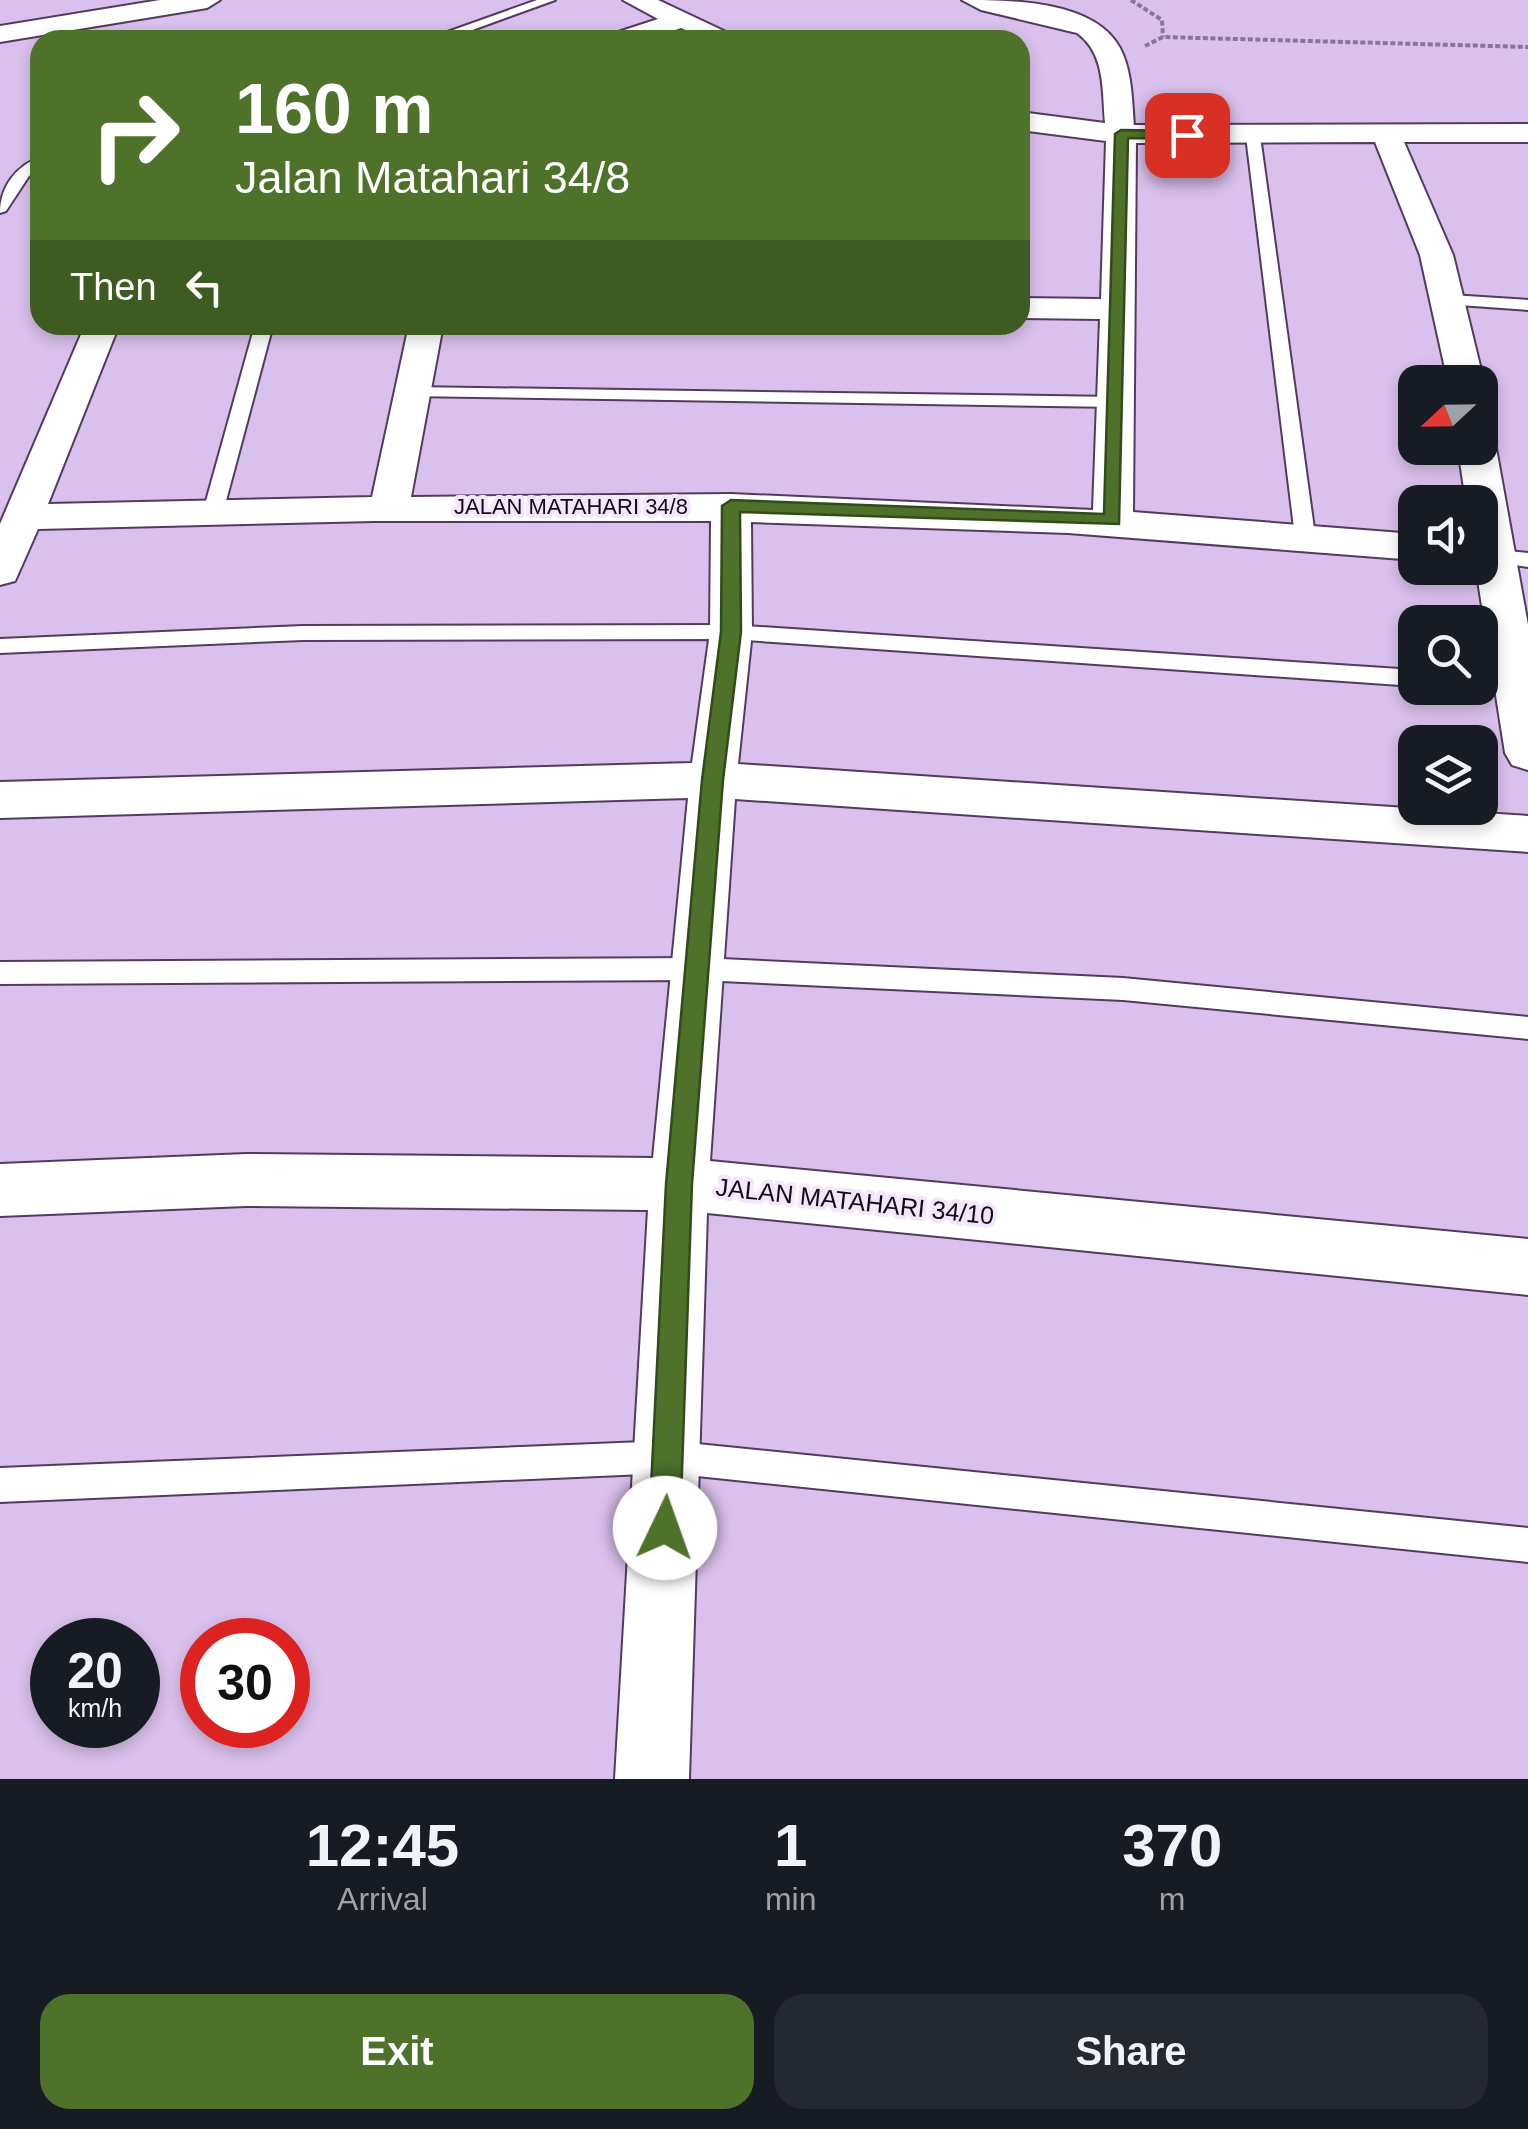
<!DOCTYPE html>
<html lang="en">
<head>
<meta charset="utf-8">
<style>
	:root { --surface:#171b24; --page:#242831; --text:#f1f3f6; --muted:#9ea1a6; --accent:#4e722a }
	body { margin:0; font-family:Helvetica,sans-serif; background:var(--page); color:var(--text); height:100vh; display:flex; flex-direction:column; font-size:38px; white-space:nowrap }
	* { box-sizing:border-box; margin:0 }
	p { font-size:32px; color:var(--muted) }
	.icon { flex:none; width:55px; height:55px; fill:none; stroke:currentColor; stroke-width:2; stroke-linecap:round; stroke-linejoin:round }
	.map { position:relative; height:1779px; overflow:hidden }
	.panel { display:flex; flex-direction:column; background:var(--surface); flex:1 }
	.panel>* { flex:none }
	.banner { position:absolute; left:30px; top:30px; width:1000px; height:305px; border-radius:30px; box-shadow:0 5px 15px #0003; background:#4e722a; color:#fff; overflow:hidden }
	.needle { width:65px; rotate:248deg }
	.buttons { position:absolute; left:1398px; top:365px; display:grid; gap:20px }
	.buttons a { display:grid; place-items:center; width:100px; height:100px; border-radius:20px; background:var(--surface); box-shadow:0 5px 15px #0003; font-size:50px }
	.speed { position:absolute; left:30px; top:1618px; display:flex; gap:20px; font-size:50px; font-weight:700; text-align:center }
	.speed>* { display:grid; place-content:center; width:130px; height:130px; border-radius:50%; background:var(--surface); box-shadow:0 5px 15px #0003; line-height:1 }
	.speed small { font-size:25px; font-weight:400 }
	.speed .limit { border:15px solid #d22; background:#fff; color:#111 }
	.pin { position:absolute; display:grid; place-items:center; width:85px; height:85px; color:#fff; margin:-42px; border-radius:20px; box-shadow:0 5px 15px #0006 }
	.me { position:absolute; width:110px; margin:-55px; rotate:3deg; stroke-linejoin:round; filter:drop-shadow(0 0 8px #0008) }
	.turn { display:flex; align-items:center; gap:35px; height:210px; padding:0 40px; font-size:45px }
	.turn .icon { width:130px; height:130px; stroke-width:2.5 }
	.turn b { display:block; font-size:70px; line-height:85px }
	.then { display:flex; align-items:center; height:95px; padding:0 40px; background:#0003; gap:20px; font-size:38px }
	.eta { display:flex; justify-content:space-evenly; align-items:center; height:170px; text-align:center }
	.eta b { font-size:60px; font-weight:700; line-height:70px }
	.cta { display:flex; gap:20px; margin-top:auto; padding:20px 40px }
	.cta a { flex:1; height:115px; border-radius:30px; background:var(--accent); color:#fff; font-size:40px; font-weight:700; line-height:115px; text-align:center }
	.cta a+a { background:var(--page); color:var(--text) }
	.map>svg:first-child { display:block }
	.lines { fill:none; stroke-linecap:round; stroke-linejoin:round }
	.lane-casing { stroke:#523b60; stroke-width:4 }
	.street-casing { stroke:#523b60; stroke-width:4 }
	.path { stroke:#897697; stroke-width:4; stroke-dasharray:5 2.5; stroke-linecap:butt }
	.lane { fill:#fff; fill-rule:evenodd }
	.street { fill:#fff; fill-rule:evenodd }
	.route { fill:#4e722a; stroke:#334a1b; stroke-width:2.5 }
	.labels { text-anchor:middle; stroke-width:8; stroke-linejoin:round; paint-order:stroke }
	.far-street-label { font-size:22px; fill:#130a19; stroke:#f3e6fd }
	.street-label { font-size:25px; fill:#130a19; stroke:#f3e6fd }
</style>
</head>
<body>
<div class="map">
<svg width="1528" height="1779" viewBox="0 0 1528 1779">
	<rect width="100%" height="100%" fill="#dac0ec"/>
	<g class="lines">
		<defs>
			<g id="lane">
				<polygon points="537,0 555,0 445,40 425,40"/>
				<polygon points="1253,132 1260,136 1315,536 1305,542 1295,536 1246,136"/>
				<path d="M40 157V168L29 176 6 211 0 213C0 187 16 166 40 157Z"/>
				<polygon points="1451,295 1528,300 1528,310 1445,304 1443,300"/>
				<polygon points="255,325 273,325 223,512 213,518 203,512"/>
				<polygon points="412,387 1116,397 1125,402 1116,407 406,396 403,392"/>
				<polygon points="1497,550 1528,553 1528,567 1490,561 1487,556"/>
				<polygon points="731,625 1415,670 1415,686 731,639 303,640 0,653 0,639 303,626"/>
				<polygon points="1480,674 1527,679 1528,687 1519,692 1473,688 1480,688"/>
				<polygon points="700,958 1123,978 1528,1017 1528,1039 1123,1000 700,980 0,984 0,962"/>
				<polygon points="668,1441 1528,1528 1528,1562 668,1473 0,1502 0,1468"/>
			</g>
			<g id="street">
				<polygon points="160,0 220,0 207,8 0,42 0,26"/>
				<polygon points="623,0 658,0 743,40 707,40 681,28 647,40 608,40 612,34 658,19"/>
				<path d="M962 0C1011 0 1094 0 1120 48 1132 71 1132 100 1134 125L1528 124V142H1404L1453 255 1484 382 1480 388V382H1448L1420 255 1375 142 1136 143 1133 512 1415 534V560L1068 533 751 522 752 632 738 764 1528 816V852L735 799 710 1161 1528 1239V1295L707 1213 689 1779H615L648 1210 246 1206 0 1216V1164L246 1154 653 1158 688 798 0 818V782L692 763 710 632 711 521H374L38 529 15 581 0 585V524L85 325H119L48 504 372 497 409 325H443L411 497 731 494 1093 510 1100 319 1020 318V298L1101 299 1106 141 1020 130V112L1105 123C1102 91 1106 54 1077 33L981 10Z"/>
				<polygon points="1480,437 1490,440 1496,448 1528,625 1528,770 1512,765 1505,753 1476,568 1480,568 1480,502 1466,502 1458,448 1480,448"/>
			</g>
		</defs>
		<use href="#lane" class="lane-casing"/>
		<use href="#street" class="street-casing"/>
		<g class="path">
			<polyline points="1131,0 1162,20 1163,37"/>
			<polyline points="1145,46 1163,37 1528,47"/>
		</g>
		<use href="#lane" class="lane"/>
		<use href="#street" class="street"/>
	</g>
	<polygon class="route" points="1121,130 1187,131 1194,135 1187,139 1128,138 1119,524 740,512 741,632 723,780 692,1184 680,1528 676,1539 665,1544 654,1539 649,1528 666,1184 702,780 721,632 722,506 731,500 1104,514 1115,134"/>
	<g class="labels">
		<g class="far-street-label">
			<text x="571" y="514">JALAN MATAHARI 34/8</text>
		</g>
		<g class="street-label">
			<text transform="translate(855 1201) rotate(6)" y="9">JALAN MATAHARI 34/10</text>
		</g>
	</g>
</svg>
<div class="buttons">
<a><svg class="needle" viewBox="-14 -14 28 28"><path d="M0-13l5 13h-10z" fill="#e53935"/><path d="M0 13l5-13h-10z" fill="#9ea1a6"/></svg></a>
<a><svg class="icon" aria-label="sound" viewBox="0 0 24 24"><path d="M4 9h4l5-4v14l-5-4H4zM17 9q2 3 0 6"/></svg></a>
<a><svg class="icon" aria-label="search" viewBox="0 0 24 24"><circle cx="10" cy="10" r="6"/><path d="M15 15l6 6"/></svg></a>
<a><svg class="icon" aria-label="layers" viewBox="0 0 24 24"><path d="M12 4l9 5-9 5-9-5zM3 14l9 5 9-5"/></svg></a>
</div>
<div class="speed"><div>20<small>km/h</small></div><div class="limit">30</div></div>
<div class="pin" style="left:1187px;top:135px;background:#d93025"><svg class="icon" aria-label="arrive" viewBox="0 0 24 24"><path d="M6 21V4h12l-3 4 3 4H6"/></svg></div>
<svg class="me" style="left:665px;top:1528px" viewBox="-20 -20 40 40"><circle r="19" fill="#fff"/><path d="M0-13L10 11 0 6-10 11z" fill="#4e722a"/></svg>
<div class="banner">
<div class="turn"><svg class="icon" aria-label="right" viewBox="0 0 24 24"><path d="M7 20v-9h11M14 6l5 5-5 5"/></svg><div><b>160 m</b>Jalan Matahari 34/8</div></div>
<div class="then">Then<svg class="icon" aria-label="left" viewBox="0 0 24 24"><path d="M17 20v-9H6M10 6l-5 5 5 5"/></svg></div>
</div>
</div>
<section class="panel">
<div class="eta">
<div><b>12:45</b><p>Arrival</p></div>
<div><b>1</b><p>min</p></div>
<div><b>370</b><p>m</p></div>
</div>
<div class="cta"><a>Exit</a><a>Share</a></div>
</section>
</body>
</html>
